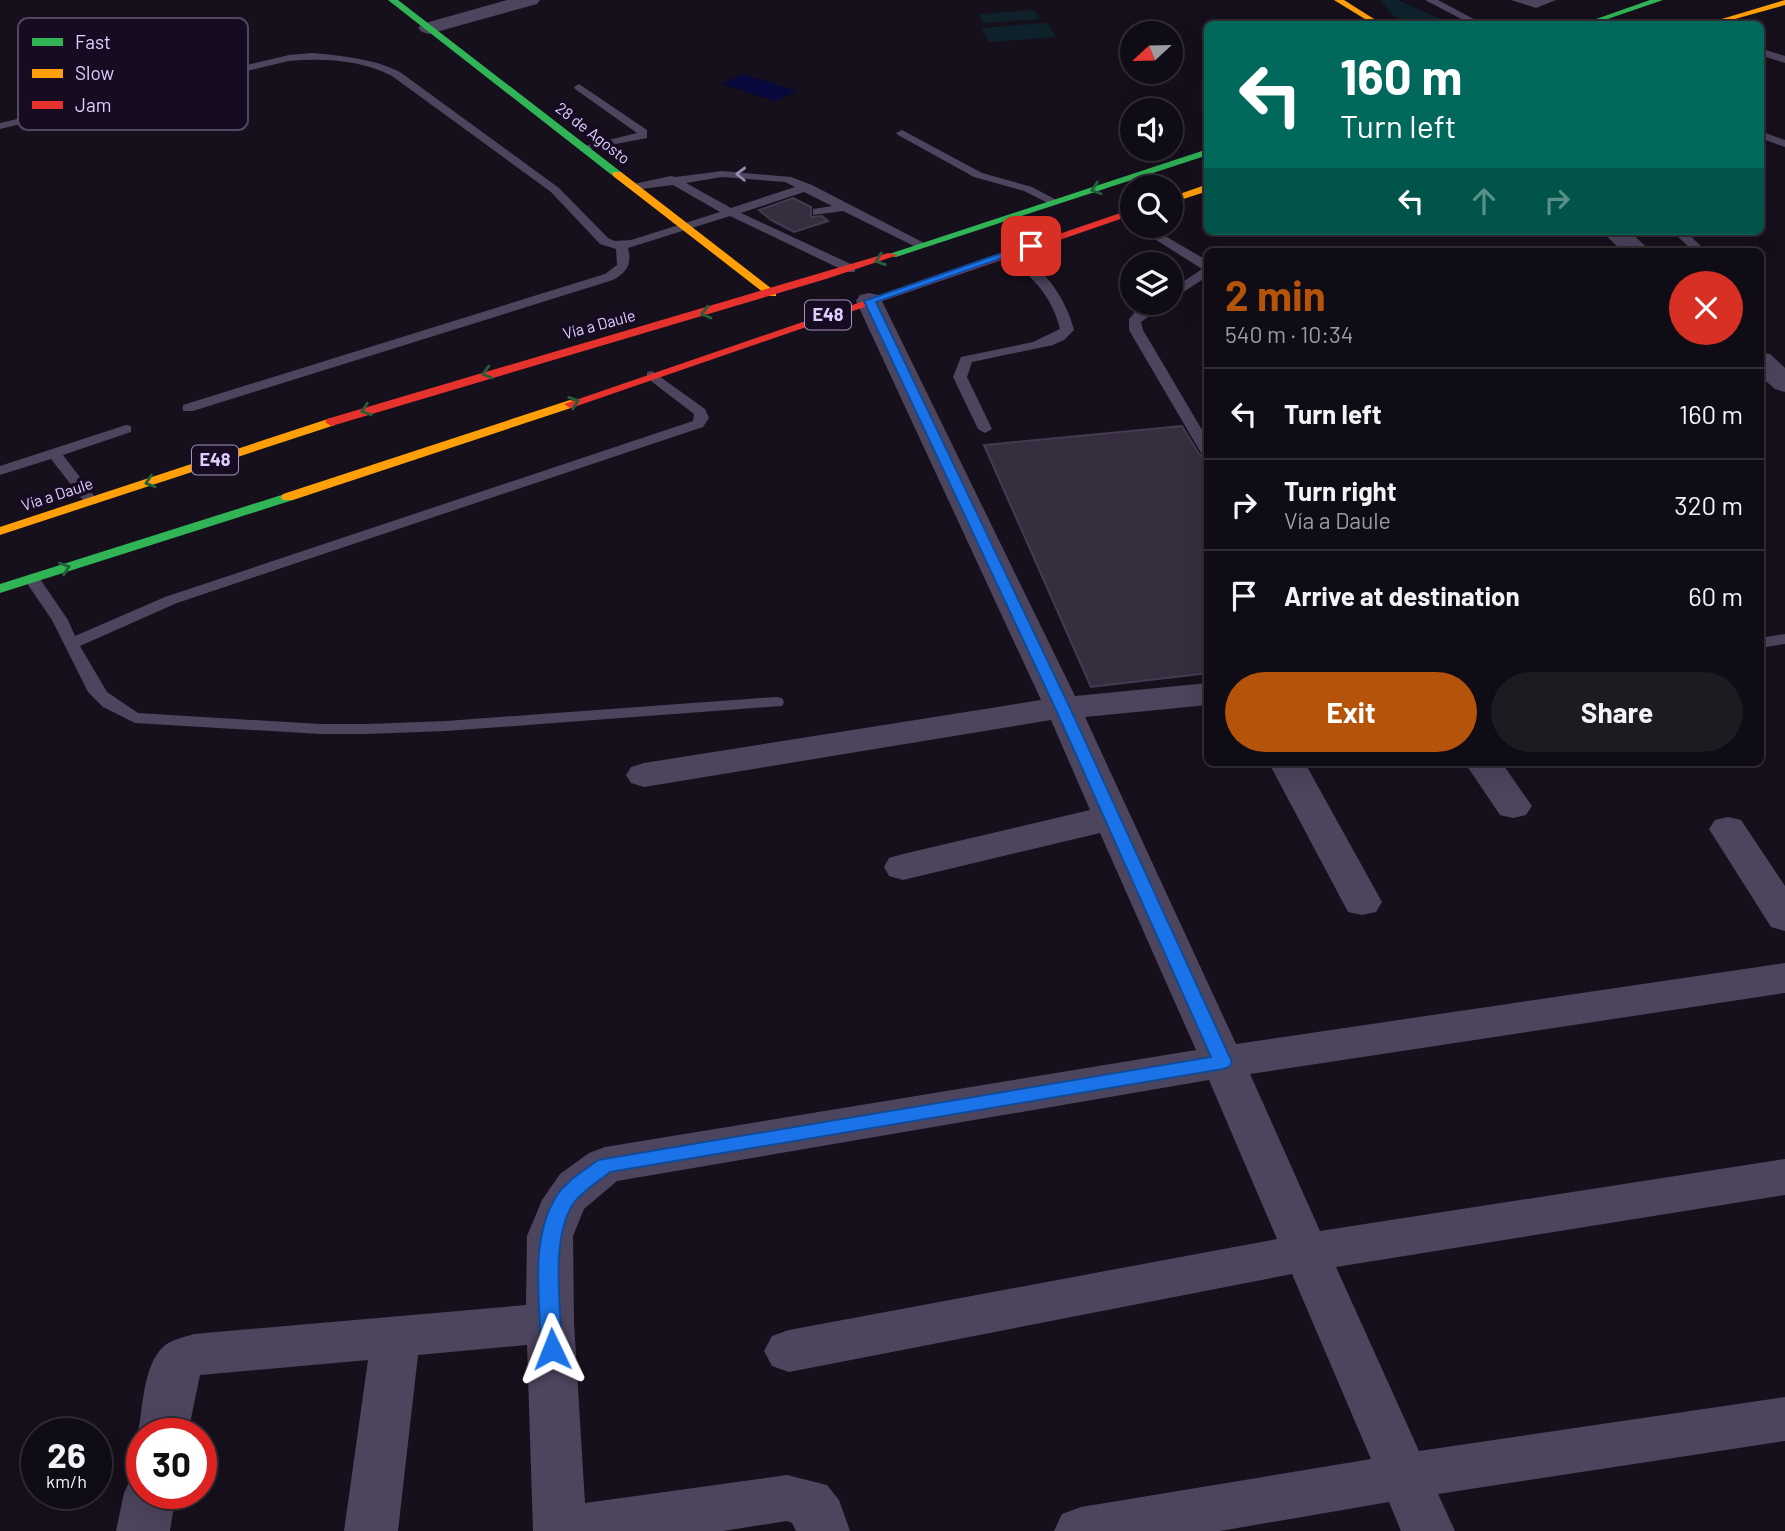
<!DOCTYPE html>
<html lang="en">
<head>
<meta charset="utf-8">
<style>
	:root { --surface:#100c15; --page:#1e1a22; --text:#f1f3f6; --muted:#9c9ba0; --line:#302c34; --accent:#b45309 }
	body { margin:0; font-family:Barlow,sans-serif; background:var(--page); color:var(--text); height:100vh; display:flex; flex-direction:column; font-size:26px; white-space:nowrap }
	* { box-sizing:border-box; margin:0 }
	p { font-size:23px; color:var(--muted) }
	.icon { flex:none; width:38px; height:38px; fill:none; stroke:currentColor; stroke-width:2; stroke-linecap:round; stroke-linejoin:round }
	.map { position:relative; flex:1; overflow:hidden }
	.drawer { position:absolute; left:1204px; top:248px; width:560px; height:518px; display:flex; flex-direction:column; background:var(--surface); border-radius:10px; box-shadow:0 7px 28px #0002,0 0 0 2px var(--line) }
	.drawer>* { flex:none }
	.banner { position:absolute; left:1204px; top:21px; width:560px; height:214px; border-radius:10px; box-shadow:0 7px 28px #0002,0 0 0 2px var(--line); background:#00695c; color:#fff; overflow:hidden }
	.needle { width:46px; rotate:248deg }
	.buttons { position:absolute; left:1120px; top:21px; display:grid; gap:14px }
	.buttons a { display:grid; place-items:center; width:63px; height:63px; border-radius:50%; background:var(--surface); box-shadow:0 7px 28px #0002,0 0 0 2px var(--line); font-size:35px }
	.speed { position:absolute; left:21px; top:1418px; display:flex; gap:14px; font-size:35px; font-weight:700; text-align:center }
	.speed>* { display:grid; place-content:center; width:91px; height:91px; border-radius:50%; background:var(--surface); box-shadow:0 7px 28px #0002,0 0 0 2px var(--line); line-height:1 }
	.speed small { font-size:18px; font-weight:400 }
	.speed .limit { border:10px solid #d22; background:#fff; color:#111 }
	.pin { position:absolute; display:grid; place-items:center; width:60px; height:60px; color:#fff; margin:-30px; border-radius:14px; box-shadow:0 4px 10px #0006 }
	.me { position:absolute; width:77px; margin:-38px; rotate:358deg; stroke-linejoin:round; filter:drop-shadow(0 0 5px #0008) }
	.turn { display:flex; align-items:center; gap:24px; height:147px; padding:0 21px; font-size:32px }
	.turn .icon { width:91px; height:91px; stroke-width:2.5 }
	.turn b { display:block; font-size:49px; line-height:60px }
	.lanes { display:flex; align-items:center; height:66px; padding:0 21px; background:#0003; justify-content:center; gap:35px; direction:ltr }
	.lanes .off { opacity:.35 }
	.round { display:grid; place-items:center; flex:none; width:74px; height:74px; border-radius:37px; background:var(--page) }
	.head { display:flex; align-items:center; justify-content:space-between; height:119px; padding:0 21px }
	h1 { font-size:42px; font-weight:700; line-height:52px; color:var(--accent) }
	.button { display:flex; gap:14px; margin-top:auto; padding:14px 21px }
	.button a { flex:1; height:80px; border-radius:42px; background:var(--accent); color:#fff; font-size:28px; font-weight:700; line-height:80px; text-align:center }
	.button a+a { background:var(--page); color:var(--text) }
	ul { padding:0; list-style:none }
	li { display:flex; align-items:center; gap:21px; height:91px; padding:0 21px; border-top:2px solid var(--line) }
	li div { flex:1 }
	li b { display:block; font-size:26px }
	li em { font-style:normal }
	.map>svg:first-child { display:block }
	.green { fill:#0f212a }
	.water { fill:#07093d }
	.building { fill:#362e3f; stroke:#453a51; stroke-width:2 }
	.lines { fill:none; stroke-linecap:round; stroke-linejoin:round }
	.lane { fill:#4d445d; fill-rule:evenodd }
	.street { fill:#4d445d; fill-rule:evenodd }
	.fast { fill:#30b455; fill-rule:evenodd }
	.slow { fill:#ff9f0a; fill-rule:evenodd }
	.jam { fill:#e5322d; fill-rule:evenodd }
	.oneway { stroke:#9788ae }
	.oneway2 { stroke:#23603b }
	.route { fill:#1a73e8; stroke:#114b97; stroke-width:2 }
	.labels { text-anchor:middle; stroke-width:7; stroke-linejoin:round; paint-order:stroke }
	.far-street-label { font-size:16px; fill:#e1ccff; stroke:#160b21 }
	.shield { fill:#160b21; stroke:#a492bc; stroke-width:2 }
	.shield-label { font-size:18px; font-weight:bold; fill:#e1ccff }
	.key { fill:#160b21; stroke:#534564; stroke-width:2 }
	.key-label { font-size:19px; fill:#e1ccff }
</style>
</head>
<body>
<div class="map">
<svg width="1785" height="1531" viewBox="0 0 1785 1531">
	<rect width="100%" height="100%" fill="#16101c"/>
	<g class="green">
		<path d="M1381 0H1398L1452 24C1418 25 1401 32 1381 0Z"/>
		<polygon points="1034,10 1040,19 983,23 978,14"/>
		<polygon points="1047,23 1056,37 989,42 981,28"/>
	</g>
	<polygon class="water" points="743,74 797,91 775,101 721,84"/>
	<g class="building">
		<polygon points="793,198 811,207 811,217 822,216 828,221 794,232 771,220 759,210"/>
		<polygon points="1182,426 1199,454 1208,459 1208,673 1091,687 984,445"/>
	</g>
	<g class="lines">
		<g class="lane">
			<polygon points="1425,0 1438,0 1483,24 1471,24"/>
			<polygon points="1511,0 1556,0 1536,8"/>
			<polygon points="1760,48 1785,56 1785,63 1760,55"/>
			<path d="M312 53C343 56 372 58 400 72L559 188 608 238 615 241 631 240 720 212 673 185 633 190 627 187 629 185 671 176 676 177 722 171 791 177 812 185 928 245 918 248 843 211 813 215V209L832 206 804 192 741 213 855 266V272H847L730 216 628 248C632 263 628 272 613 280L193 411H183V405L605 274 617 265 616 249 600 244 551 192 392 76C361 60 324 58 289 61L0 129V123L289 55ZM722 177 785 182 795 187 731 208 686 183Z"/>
			<polygon points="579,84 647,130 647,138 580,151 580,147 637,133 575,89 574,87"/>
			<polygon points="902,130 982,173 1032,187 1060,202 1050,204 1024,191 974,177 898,135 896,133"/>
			<polygon points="1760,131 1785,140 1785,147 1760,138"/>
			<polygon points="1134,226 1148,226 1208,261 1208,276 1171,300 1171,290 1202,269"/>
			<polygon points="1672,231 1685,231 1702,247 1692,250"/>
			<path d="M1008 250C1041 261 1066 298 1074 330L1064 340 1053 345 972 362 967 377 992 429 985 433 978 429 953 377 961 357 1033 342 1060 329C1052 296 1032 275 1004 257L1002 254Z"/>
			<polygon points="1152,303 1167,303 1141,322 1143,330 1208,440 1208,457 1201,453 1129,330 1129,319 1135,312"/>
			<polygon points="652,371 705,409 709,418 703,427 177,603 80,646 107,692 138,713 320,724 367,724 446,721 776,697 782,698 784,702 782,706 446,731 367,734 320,734 135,723 103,707 88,692 52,620 24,579 26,576 38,576 68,620 75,636 165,597 693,421 694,414 647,378 647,372"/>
			<polygon points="126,425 131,426 131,432 63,455 98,501 96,504 86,504 51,459 0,475 0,466"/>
			<polygon points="1785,634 1785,644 1760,648 1760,638"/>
		</g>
		<g class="street">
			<polygon points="507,0 540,0 537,4 429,34 422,32 418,28 422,24"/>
			<polygon points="1601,231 1629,231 1652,252 1623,252"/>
			<path d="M869 293 878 295 882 301 1075 696 1208 683V705L1085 717 1236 1044 1785 963V993L1250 1074 1320 1231 1785 1159V1195L1336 1267 1419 1451 1785 1397V1441L1438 1494 1455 1531H1401L1389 1502 1220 1531H1054L1062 1514 1081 1507 1371 1459 1292 1274 789 1372 772 1366 764 1351 772 1336 789 1330 1277 1239 1209 1080 617 1181 584 1209 573 1236 574 1323 585 1503 787 1475 827 1485 839 1500 850 1531H796L792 1523 787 1521 723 1531H533L527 1345 418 1355 398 1531H344L368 1360 200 1375 188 1433H142V1442L138 1433C143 1408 143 1366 163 1347 170 1340 185 1337 194 1334L526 1305 527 1236 542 1200 560 1174 589 1153 605 1147 1196 1050 1100 833 903 880 889 876 884 867 889 858 903 854 1090 810 1051 720 644 787 631 783 626 775 631 767 644 763 1041 700 856 301 860 295Z"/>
			<polygon points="1760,352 1770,354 1785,368 1785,392 1775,389 1760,376"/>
			<polygon points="1269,763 1305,763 1382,902 1376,912 1362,915 1348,912"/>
			<polygon points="1465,763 1502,763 1532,806 1526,815 1513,818 1500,815"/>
			<polygon points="1728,817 1741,820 1785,886 1785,931 1771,927 1709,829 1715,820"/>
			<polygon points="142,1473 142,1493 176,1493 170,1531 116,1531 124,1493 132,1476"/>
		</g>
		<g class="fast">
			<polygon points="388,0 398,0 621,172 621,176 613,176"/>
			<polygon points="1650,0 1663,0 1593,24 1582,24"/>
			<polygon points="1208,149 1208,155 896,257 886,255"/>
			<polygon points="288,493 293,494 293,500 0,593 0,584"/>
		</g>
		<g class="slow">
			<polygon points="1334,0 1344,0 1382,24 1373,24"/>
			<polygon points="1785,0 1785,5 1717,24 1705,24"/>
			<polygon points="613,172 621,172 776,292 776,296 768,296 613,176"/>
			<polygon points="1208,184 1208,191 1171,203 1171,197"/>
			<polygon points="570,400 574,401 574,407 293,500 283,500 281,497 283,494"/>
			<polygon points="331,418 335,419 335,425 0,535 0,527"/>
		</g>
		<g class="jam">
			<polygon points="1132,209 1132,215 574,407 570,408 564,404"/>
			<polygon points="888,253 898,255 826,279 335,425 331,426 325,422 327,419"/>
		</g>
	</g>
	<defs><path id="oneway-chevron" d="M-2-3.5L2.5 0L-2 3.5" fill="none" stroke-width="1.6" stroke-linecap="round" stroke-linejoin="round" transform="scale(1.75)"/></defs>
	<use class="oneway" href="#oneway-chevron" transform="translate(741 174) rotate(-178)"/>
	<g class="oneway2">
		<use href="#oneway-chevron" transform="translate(1096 189) rotate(162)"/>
		<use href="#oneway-chevron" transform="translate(880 260) rotate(161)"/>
		<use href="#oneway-chevron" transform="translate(706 313) rotate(165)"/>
		<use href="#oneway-chevron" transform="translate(487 373) rotate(165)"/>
		<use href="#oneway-chevron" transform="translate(574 402) rotate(-19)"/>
		<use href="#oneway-chevron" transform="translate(366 410) rotate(162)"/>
		<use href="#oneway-chevron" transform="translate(150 482) rotate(162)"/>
		<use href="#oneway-chevron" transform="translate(65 568) rotate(-18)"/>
	</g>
	<path class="route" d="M1028 244 1037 246 876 302 1071 710 1232 1062 1229 1067 1223 1069 610 1172C598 1182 582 1191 573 1204 550 1241 561 1306 562 1349L559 1355 552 1358 544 1355 541 1349C540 1299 529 1239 557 1195 567 1180 584 1171 598 1160L1211 1057 1056 710 864 301Z"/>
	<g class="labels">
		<g class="far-street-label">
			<text transform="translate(593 133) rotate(38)" y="6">28 de Agosto</text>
			<text transform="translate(599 324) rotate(-15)" y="6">Vía a Daule</text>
			<text transform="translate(57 494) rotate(-18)" y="6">Vía a Daule</text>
		</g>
		<g class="shield">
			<rect x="805" y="300.5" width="46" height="29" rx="5"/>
			<rect x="192" y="445.5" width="46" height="29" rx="5"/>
		</g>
		<g class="shield-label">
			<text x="828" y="321">E48</text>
			<text x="215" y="466">E48</text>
		</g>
	</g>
	<rect x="18" y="18" width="230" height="112" rx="10" class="key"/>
	<rect x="32" y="38" width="31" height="8" fill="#30b455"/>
	<rect x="32" y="69" width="31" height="9" fill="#ff9f0a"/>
	<rect x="32" y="101" width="31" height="8" fill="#e5322d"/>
	<g class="key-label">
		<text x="75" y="49">Fast</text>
		<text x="75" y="80">Slow</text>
		<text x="75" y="112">Jam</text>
	</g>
</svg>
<div class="buttons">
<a><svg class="needle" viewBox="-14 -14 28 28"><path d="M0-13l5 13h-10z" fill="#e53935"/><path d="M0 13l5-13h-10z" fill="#9c9ba0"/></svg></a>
<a><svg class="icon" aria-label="sound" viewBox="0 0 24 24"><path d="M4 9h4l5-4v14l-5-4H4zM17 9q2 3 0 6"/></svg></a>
<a><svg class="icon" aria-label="search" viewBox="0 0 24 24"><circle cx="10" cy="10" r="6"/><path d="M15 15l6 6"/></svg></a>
<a><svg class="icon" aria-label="layers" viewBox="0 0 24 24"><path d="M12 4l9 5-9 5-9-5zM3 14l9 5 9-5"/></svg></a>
</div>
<div class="speed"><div>26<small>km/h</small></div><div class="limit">30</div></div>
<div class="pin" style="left:1031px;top:246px;background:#d93025"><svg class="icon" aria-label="arrive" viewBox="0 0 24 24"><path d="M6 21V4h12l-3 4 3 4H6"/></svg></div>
<svg class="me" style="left:552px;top:1349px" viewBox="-20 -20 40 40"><path d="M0-17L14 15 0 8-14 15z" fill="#1a73e8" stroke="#fff" stroke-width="4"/></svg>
<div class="banner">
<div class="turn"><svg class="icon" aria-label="left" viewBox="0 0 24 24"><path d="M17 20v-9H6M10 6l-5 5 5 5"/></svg><div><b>160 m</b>Turn left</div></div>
<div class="lanes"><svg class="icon" aria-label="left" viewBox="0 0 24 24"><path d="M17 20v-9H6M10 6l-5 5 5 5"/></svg><svg class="icon off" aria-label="ahead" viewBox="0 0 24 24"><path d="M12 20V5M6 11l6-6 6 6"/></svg><svg class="icon off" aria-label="right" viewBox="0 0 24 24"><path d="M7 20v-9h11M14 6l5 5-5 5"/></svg></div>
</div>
<section class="drawer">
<div class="head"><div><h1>2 min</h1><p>540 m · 10:34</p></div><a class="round" style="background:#d93025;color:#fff"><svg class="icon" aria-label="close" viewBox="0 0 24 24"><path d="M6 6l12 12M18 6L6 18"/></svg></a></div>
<ul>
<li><svg class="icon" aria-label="left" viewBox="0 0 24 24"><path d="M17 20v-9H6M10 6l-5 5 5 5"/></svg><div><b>Turn left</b></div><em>160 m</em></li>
<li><svg class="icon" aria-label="right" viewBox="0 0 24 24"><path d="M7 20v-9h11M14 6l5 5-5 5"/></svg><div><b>Turn right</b><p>Vía a Daule</p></div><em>320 m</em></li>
<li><svg class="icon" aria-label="arrive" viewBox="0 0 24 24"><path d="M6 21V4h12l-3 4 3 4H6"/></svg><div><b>Arrive at destination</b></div><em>60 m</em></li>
</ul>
<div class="button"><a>Exit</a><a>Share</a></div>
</section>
</div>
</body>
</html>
